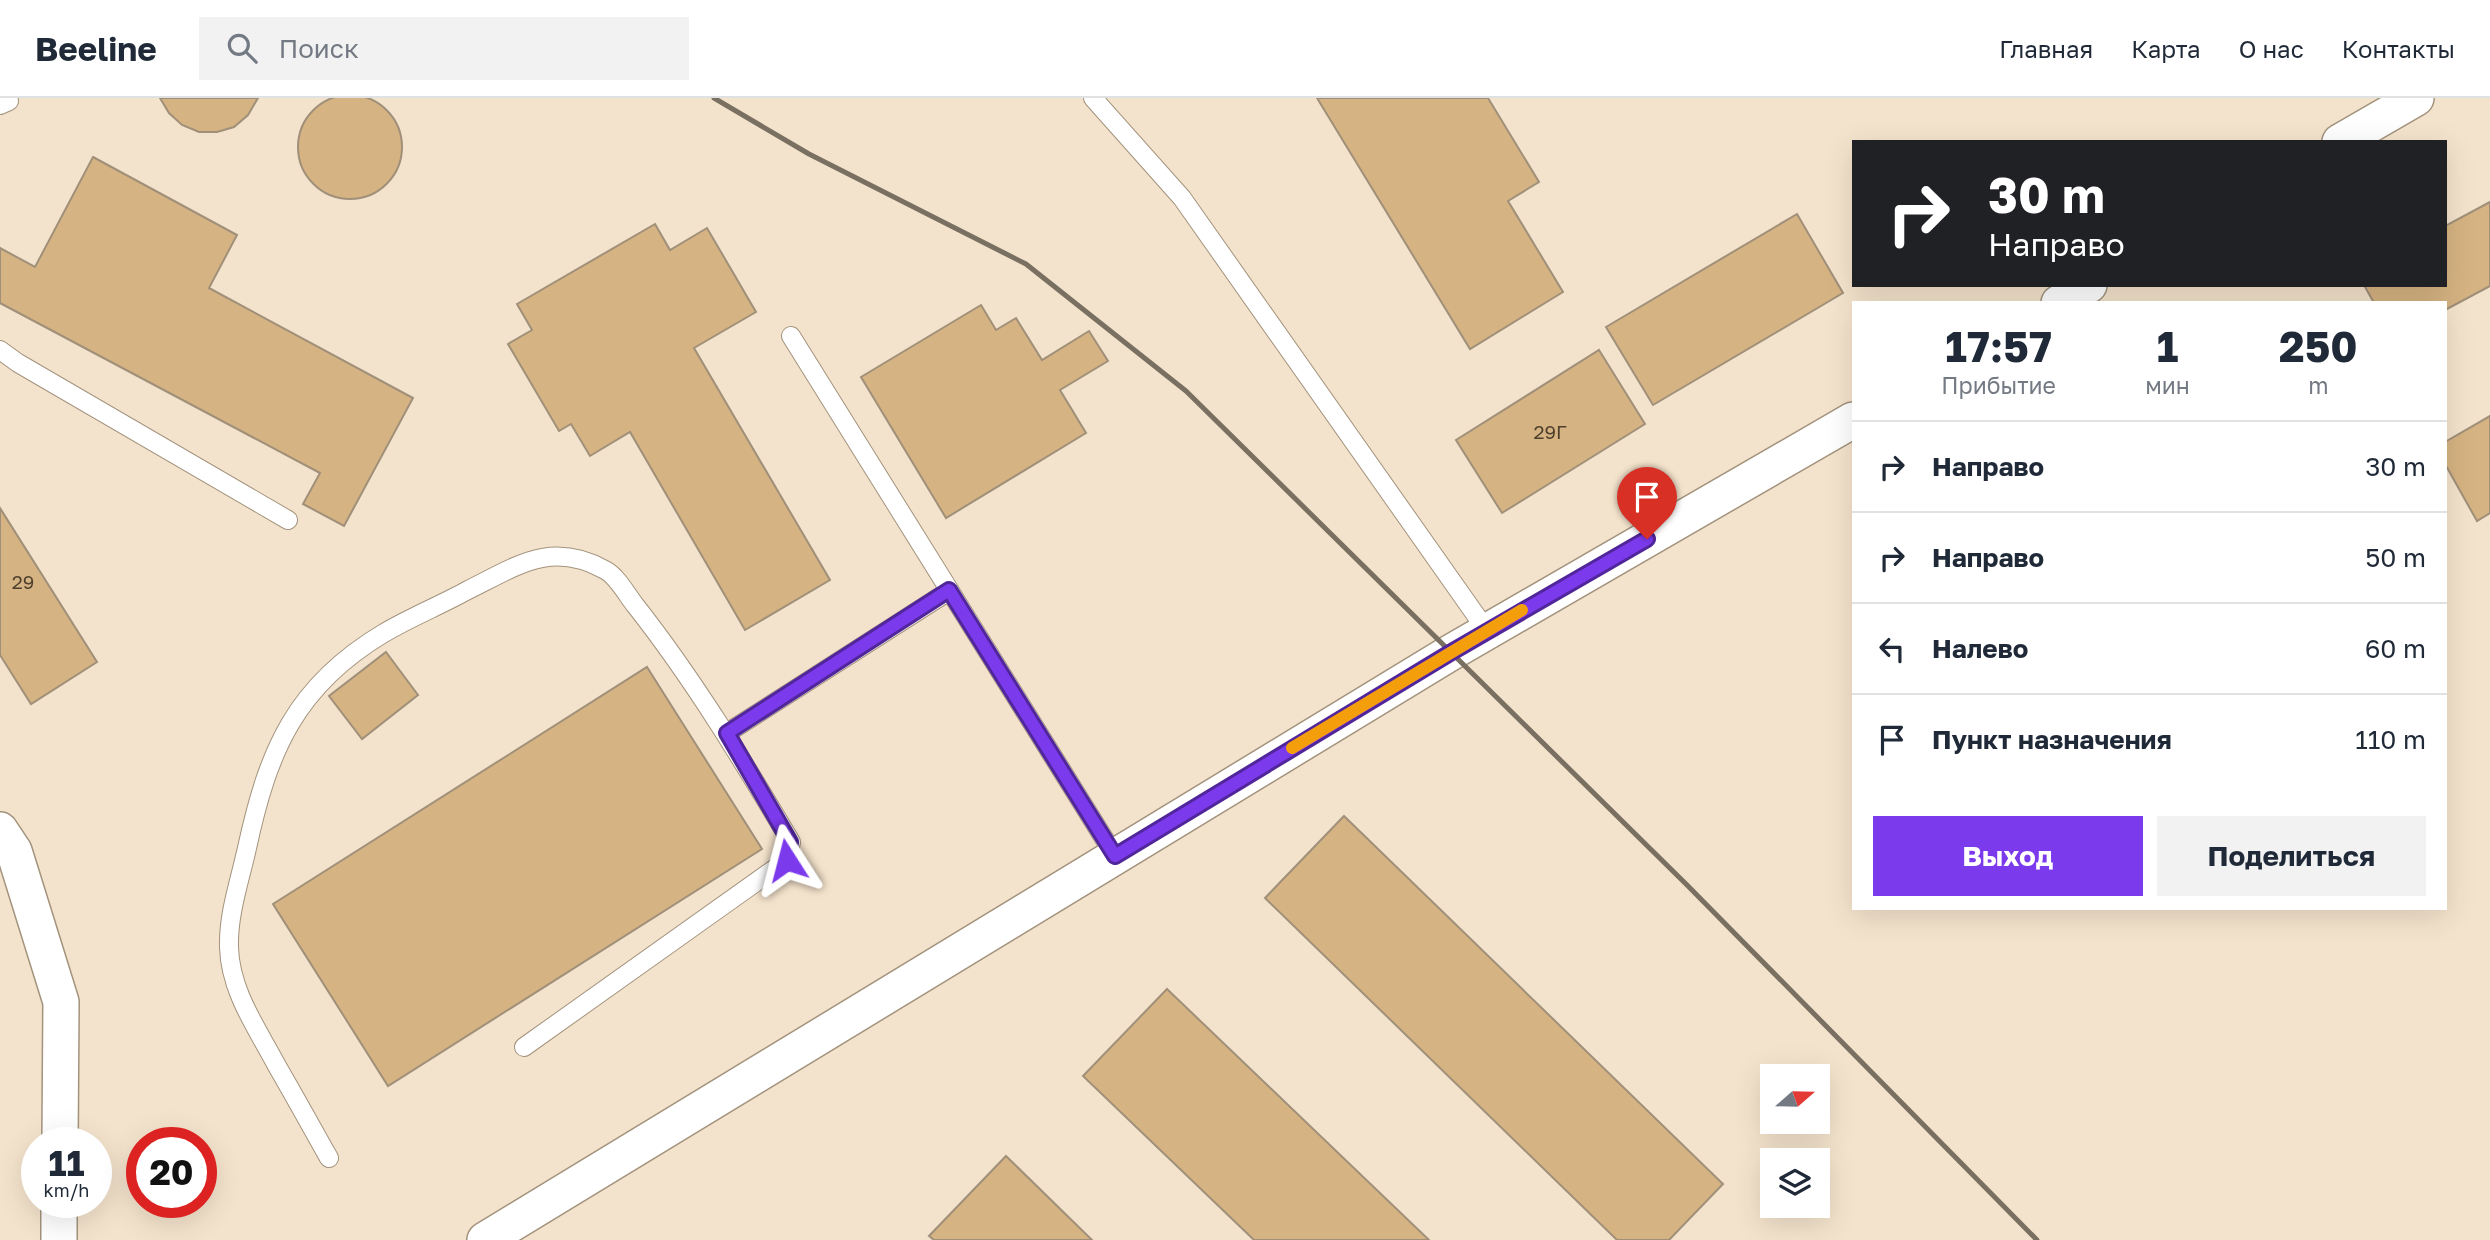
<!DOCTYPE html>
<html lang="ru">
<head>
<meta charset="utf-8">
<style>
	:root { --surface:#fff; --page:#f2f2f3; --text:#1f2937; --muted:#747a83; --line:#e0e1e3; --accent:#7c3aed }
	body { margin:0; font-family:"Golos Text",sans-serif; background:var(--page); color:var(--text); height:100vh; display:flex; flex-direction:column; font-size:26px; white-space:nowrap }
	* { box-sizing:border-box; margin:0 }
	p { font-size:23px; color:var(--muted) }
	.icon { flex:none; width:38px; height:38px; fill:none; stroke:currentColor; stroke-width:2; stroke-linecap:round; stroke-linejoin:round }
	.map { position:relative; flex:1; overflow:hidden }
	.details { position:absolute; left:1852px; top:203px; width:595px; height:609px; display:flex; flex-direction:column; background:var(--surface); border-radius:0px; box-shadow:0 7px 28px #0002 }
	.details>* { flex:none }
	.guide { position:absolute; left:1852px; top:42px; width:595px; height:147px; border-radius:0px; box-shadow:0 7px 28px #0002; background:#202124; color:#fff; overflow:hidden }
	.needle { width:46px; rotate:70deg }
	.fabs { position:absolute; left:1760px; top:966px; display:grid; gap:14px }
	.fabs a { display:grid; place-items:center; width:70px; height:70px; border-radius:0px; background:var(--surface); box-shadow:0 7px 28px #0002; font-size:35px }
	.speed { position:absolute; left:21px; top:1029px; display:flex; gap:14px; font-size:35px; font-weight:700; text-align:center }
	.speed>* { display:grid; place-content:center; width:91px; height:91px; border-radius:50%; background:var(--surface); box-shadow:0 7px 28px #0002; line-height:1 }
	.speed small { font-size:18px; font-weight:400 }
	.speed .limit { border:10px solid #d22; background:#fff; color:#111 }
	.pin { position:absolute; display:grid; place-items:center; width:60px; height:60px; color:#fff; margin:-72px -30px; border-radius:50% 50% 50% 0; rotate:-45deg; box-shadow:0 0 7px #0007 }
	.pin .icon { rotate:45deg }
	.me { position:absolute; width:77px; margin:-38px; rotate:351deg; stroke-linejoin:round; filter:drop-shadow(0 0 5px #0008) }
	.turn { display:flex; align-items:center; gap:24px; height:147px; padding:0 21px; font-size:32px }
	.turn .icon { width:91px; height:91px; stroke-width:2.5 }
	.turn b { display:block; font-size:49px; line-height:60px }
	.eta { display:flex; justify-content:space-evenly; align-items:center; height:119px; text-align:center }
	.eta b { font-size:42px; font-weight:700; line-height:49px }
	.cta { display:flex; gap:14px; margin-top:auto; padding:14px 21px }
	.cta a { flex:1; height:80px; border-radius:0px; background:var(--accent); color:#fff; font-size:28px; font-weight:700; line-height:80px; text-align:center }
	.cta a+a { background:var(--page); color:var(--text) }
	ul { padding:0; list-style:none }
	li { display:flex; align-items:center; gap:21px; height:91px; padding:0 21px; border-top:2px solid var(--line) }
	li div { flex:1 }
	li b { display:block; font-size:26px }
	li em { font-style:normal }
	header { display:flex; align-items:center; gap:42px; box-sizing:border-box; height:98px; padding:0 35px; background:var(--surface); border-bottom:2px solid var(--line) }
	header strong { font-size:33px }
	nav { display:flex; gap:38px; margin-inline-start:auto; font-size:24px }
	.search { width:490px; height:63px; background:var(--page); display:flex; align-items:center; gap:18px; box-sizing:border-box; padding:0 24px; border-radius:0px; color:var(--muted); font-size:26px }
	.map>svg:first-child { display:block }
	.building { fill:#d6b382; stroke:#a0907a; stroke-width:2 }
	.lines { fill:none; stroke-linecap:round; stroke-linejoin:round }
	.lane-casing { stroke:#a3937d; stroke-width:20 }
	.street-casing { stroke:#a3937d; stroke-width:38 }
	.lane { stroke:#fff; stroke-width:18 }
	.street { stroke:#fff; stroke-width:35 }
	.rail { stroke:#7a7061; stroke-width:5 }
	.route-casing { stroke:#51269a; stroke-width:18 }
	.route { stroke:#7c3aed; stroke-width:12 }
	.slow { stroke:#f59e0b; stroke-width:12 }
	.labels { text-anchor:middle; stroke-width:7; stroke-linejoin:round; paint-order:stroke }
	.number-label { font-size:19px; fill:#4e402d }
</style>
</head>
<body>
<header>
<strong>Beeline</strong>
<div class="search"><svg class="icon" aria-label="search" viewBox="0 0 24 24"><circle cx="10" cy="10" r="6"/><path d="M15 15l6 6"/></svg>Поиск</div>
<nav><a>Главная</a><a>Карта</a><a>О нас</a><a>Контакты</a></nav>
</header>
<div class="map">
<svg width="2490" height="1142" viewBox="0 0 2490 1142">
	<rect width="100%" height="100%" fill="#f4e3cc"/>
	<g class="building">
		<circle cx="350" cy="49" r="52"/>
		<polygon points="160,0 258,0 248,17 234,29 217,34 199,34 182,27 169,15"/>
		<polygon points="1317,0 1488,0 1539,84 1508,103 1563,194 1470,251"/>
		<polygon points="93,59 237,137 209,190 413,300 344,428 303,406 320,375 0,205 0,150 35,169"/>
		<polygon points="2490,104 2490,188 2445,212 2445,205 2374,205 2364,187 2445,187 2445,128"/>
		<polygon points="1797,116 1843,195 1653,307 1606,229"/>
		<polygon points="655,126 670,152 707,130 756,214 694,250 830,482 745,532 630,334 590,358 571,326 559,333 508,246 532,232 517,206"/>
		<polygon points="981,207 996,232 1016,220 1042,262 1089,233 1108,263 1060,292 1086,335 946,420 861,279"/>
		<polygon points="1599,252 1645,326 1502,415 1456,342"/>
		<polygon points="2490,318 2490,415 2477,423 2445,366 2445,344"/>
		<polygon points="0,410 97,564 31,606 0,557"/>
		<polygon points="386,554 418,597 362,641 329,598"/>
		<polygon points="647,569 762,751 388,988 273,806"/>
		<polygon points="1344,718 1723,1086 1669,1142 1617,1142 1265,800"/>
		<polygon points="1167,891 1429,1142 1254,1142 1083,978"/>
		<polygon points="1006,1058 1092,1142 934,1142 929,1138"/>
	</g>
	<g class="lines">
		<defs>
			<g id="lane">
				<polyline points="1093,0 1182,100 1487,533"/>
				<polyline points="0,7 9,3 8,0"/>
				<polyline points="791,238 1115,758"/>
				<polyline points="0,252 18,265 288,422"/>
				<polyline points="727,635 949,493"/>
				<path d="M329 1060C312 1030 295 999 277 968 257 930 230 893 229 849 228 816 240 782 247 750 268 653 295 588 384 535 411 519 441 507 468 492 517 468 551 442 605 472 617 478 627 497 635 507 694 582 743 663 791 744L787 762 524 949"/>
			</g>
			<g id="street">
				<polyline points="2340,44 2416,0"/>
				<polyline points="2059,205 2089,187"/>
				<polyline points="0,732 14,753 61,904 60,1045"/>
				<polyline points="59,1142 59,1104"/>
				<polyline points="485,1142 1450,555 1853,322"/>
			</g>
		</defs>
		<use href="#lane" class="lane-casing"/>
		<use href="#street" class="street-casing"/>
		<use href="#lane" class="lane"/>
		<use href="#street" class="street"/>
		<polyline class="rail" points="714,0 809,56 1026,166 1186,293 1687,787 2037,1142"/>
	</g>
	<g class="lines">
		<defs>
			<polyline id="route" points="787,762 790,744 727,635 949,492 1115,758 1450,555 1647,441"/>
		</defs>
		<use href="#route" class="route-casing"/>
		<use href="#route" class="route"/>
		<polyline class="slow" points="1292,650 1522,512"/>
	</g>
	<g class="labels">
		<g class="number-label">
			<text x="1550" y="341">29Г</text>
			<text x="23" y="491">29</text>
		</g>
	</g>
</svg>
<div class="fabs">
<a><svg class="needle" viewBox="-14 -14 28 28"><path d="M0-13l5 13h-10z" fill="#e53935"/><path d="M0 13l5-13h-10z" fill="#747a83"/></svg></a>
<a><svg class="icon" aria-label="layers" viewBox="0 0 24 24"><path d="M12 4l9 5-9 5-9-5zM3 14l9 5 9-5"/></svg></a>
</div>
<div class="speed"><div>11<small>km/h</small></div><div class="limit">20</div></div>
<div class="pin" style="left:1647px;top:441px;background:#d93025"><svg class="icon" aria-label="arrive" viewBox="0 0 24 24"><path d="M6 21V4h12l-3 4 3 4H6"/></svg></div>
<svg class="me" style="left:787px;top:762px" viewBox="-20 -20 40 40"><path d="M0-17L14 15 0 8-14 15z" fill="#7c3aed" stroke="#fff" stroke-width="4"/></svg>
<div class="guide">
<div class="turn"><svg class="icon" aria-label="right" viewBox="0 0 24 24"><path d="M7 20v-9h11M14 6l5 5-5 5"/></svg><div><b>30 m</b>Направо</div></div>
</div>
<section class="details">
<div class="eta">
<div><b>17:57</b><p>Прибытие</p></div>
<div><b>1</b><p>мин</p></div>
<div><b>250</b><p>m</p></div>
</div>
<ul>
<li><svg class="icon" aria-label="right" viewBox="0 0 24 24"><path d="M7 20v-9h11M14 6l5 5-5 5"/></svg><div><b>Направо</b></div><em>30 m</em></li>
<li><svg class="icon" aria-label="right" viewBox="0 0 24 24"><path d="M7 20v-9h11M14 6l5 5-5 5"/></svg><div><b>Направо</b></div><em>50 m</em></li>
<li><svg class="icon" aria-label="left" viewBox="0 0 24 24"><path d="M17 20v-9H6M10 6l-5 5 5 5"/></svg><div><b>Налево</b></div><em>60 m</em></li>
<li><svg class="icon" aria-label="arrive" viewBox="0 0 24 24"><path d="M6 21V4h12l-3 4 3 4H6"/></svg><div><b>Пункт назначения</b></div><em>110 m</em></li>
</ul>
<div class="cta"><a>Выход</a><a>Поделиться</a></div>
</section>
</div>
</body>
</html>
